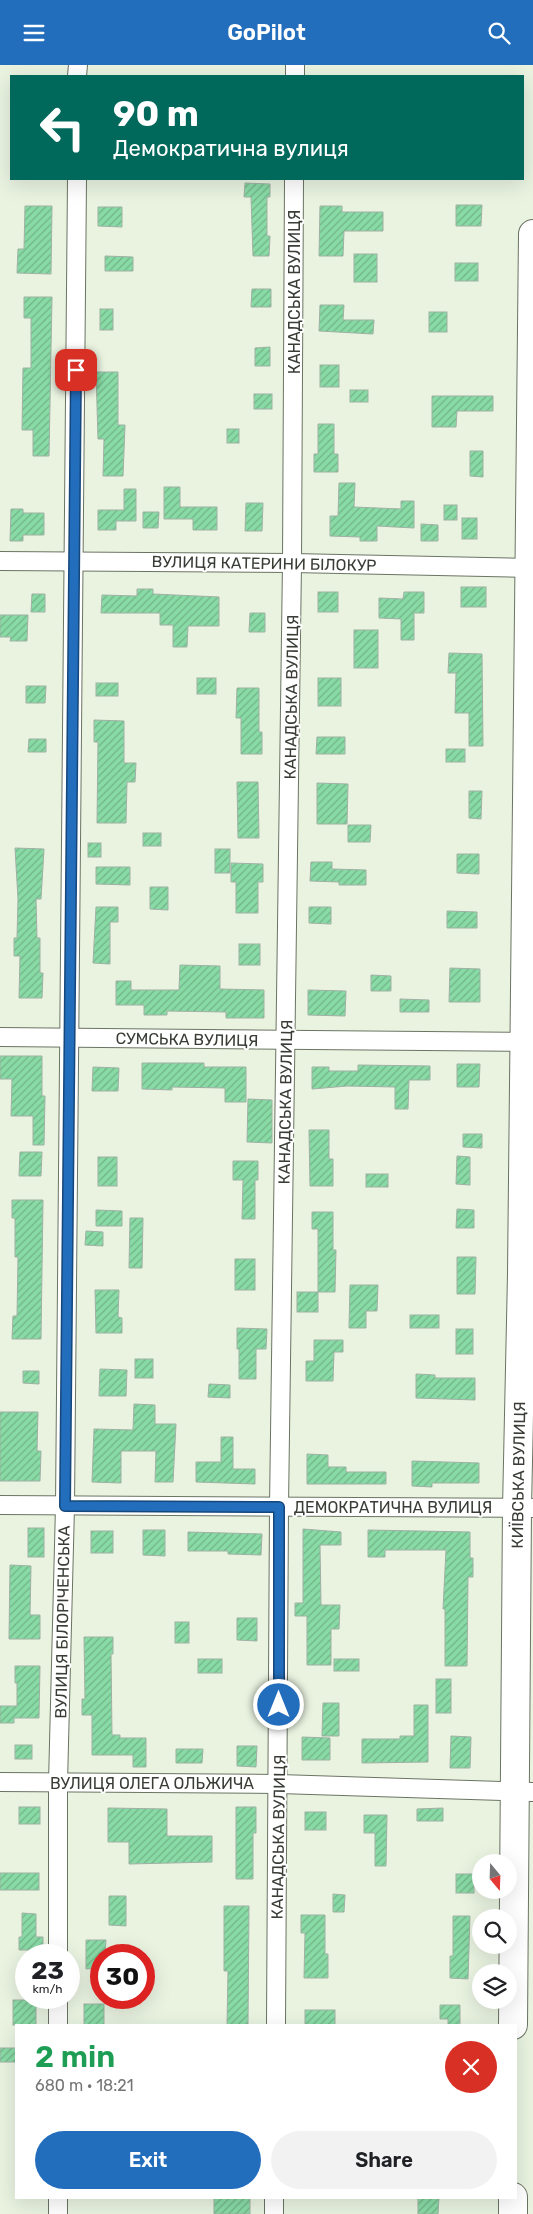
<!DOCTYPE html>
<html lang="en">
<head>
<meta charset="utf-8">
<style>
	:root { --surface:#fff; --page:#f2f2f2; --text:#202124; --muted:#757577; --accent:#226dbc }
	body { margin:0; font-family:Rubik,sans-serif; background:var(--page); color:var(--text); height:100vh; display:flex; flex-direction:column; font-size:19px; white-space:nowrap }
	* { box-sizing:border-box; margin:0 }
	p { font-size:16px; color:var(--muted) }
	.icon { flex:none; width:28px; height:28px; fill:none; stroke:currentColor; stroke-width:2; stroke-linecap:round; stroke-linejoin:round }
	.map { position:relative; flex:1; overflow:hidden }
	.sheet { position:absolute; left:15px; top:1959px; width:502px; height:175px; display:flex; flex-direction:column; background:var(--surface); border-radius:0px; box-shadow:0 5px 20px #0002 }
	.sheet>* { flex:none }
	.hud { position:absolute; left:10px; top:10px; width:514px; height:105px; border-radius:0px; box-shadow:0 5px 20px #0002; background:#00695c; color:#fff; overflow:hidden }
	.needle { width:32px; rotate:161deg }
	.tools { position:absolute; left:472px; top:1789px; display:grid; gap:10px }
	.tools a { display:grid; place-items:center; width:45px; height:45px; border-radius:50%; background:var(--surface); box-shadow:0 5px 20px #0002; font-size:25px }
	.speed { position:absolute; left:15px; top:1879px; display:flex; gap:10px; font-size:25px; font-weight:700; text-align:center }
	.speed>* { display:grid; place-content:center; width:65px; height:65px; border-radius:50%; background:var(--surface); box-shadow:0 5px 20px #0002; line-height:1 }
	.speed small { font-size:12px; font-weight:400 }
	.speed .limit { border:8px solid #d22; background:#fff; color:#111 }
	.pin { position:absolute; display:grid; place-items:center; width:42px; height:42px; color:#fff; margin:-21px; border-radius:10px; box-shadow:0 2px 8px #0006 }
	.me { position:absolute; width:55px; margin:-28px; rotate:0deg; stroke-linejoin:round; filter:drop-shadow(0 0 4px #0008) }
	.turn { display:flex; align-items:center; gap:18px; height:105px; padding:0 20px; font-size:22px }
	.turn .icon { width:65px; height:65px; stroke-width:2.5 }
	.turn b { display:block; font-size:35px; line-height:42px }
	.round { display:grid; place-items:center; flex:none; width:52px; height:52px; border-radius:26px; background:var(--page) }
	.head { display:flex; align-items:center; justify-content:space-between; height:85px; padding:0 20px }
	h1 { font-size:30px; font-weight:600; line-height:38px; color:#1e9e55 }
	.cta { display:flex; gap:10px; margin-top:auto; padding:10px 20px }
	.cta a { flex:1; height:58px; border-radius:30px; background:var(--accent); color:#fff; font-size:20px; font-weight:600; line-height:58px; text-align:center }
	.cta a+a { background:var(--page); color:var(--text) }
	header { display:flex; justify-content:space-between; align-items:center; height:65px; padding:0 20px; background:var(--accent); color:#fff; font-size:22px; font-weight:600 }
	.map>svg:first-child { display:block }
	.building { fill:url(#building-hatch); stroke:#9fb1a4 }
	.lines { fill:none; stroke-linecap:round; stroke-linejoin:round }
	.minor-casing { stroke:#6b7463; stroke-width:20 }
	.trunk-casing { stroke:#6b7463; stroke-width:30 }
	.minor { stroke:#fff; stroke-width:18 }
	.trunk { stroke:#fff; stroke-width:28 }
	.route-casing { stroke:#16477a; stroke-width:12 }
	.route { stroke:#226dbc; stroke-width:9 }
	.labels { text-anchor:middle; stroke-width:4; stroke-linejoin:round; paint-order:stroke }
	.street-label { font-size:16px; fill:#393d36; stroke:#fff }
</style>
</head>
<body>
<header><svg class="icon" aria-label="menu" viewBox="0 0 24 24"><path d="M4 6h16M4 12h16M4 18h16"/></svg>GoPilot<svg class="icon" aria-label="search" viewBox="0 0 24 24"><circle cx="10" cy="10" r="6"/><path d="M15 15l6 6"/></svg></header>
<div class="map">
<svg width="533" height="2149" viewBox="0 0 533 2149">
	<defs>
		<pattern id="building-hatch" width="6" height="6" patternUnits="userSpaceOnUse" patternTransform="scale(1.25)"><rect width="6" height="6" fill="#89dba6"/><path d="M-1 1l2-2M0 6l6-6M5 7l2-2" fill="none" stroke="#71b388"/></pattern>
	</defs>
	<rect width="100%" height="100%" fill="#e9f3e0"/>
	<g class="building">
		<polygon points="245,118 270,119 270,132 267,132 267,171 270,171 269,191 253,191 251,132 244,132"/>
		<polygon points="456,140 482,140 481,161 456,161"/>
		<polygon points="25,141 52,141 51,209 17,208 18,184 24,184"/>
		<polygon points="320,141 342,141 342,147 383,147 383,166 344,166 343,191 319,191"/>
		<polygon points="98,142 122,142 122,162 98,161"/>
		<rect x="354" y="189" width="23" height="28"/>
		<polygon points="105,191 133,192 133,206 105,206"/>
		<rect x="455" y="198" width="23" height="18"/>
		<polygon points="252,224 271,224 271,242 251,242"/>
		<polygon points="24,232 52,232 49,391 33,391 33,365 22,365 23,303 31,303 31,253 24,253"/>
		<polygon points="320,240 344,240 343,255 374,255 373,269 319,266"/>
		<rect x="100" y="244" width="13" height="21"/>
		<rect x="429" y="247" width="18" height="20"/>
		<polygon points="270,282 270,301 255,301 255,283"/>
		<rect x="320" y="300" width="19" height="22"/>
		<polygon points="96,307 118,307 118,360 125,360 123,411 103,411 104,374 98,374"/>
		<rect x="350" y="325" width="18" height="12"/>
		<rect x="254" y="329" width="18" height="15"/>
		<polygon points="432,331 493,331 493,346 457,346 456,362 432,362"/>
		<polygon points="318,359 334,359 334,389 338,389 338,407 314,407 314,389 318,389"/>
		<rect x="227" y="364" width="12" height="14"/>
		<polygon points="470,386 483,386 483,412 470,411"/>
		<polygon points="339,418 355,418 354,442 401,444 401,436 414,436 414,463 377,461 377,476 360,476 360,472 330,471 330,451 338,451"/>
		<polygon points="164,422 180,422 180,442 217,442 217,465 193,465 193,454 164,454"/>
		<polygon points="124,424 136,424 136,456 116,456 116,465 98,465 98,445 124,445"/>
		<polygon points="246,438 263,438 262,466 245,466"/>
		<rect x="444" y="440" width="13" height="15"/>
		<polygon points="11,444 23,444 23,448 44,448 44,470 23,470 23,476 10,476"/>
		<polygon points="143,447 159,447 158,463 143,463"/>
		<rect x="462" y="453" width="15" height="21"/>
		<polygon points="421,459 438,460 438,476 421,476"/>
		<rect x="461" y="522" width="25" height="20"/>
		<polygon points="137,524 153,524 153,529 219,532 219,561 188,561 187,582 173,582 173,560 160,560 160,548 101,548 102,530 137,531"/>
		<rect x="318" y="527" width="20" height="20"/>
		<polygon points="404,527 424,527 424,548 414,548 414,575 401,575 401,554 379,553 379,533 403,534"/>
		<polygon points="32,529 45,529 45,547 31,547"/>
		<polygon points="250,548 265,548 265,567 249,567"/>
		<polygon points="0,550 28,550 27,576 10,576 11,572 0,572"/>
		<rect x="354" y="565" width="24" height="38"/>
		<polygon points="449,588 482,589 483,681 469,681 469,648 455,648 456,608 448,608"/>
		<rect x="197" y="613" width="19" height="16"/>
		<rect x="318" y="613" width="23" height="28"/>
		<rect x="96" y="618" width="22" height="13"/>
		<polygon points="26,621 46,621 45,638 26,638"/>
		<polygon points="237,623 259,623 259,667 262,667 262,689 241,689 241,653 236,653"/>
		<polygon points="94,655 124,656 124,698 136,698 135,717 127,717 126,758 97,758 98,677 94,677"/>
		<polygon points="317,672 345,672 345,689 316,689"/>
		<polygon points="29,674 46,674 46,687 28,687"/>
		<rect x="446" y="684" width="19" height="13"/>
		<polygon points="237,717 258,717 259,773 238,773"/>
		<polygon points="317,718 348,719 347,759 317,759"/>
		<polygon points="469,726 482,726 481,754 469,753"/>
		<polygon points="348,760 371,760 370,777 348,777"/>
		<rect x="143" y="768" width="18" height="13"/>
		<rect x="88" y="778" width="13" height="14"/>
		<polygon points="15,783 44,784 41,834 36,834 37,873 40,873 40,908 43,908 42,933 19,933 20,891 14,891 14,873 17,873 18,834"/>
		<rect x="215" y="784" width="15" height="24"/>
		<polygon points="457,789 479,789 479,809 457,808"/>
		<polygon points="311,797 332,797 332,804 366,805 366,820 339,820 339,817 310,816"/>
		<polygon points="231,798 263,799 263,817 258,817 258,848 236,848 236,817 231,817"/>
		<polygon points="96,802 130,802 130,820 96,819"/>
		<polygon points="150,822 168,822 168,845 150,844"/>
		<polygon points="96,842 118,842 118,857 110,857 110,899 93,898"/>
		<polygon points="309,842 331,842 331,859 309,858"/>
		<polygon points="447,846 477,847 477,863 447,863"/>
		<rect x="239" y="879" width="21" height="21"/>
		<polygon points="180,900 220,901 220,924 264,925 264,953 226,953 226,947 167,946 167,950 144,950 144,940 116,940 116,916 131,916 131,925 179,925"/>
		<polygon points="450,903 480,904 480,937 449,937"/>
		<polygon points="371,910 391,911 391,926 371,926"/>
		<polygon points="308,925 346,926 345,951 308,950"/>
		<polygon points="400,934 429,935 429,947 400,947"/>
		<polygon points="0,991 42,991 42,1031 45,1031 44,1080 33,1080 33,1051 11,1051 12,1014 0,1014"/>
		<polygon points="142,998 204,998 204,1002 246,1002 246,1037 225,1037 225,1023 172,1022 172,1025 142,1024"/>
		<polygon points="457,999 480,999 479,1022 457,1022"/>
		<polygon points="358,1000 430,1001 430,1015 409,1015 408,1044 395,1044 395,1022 347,1021 312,1024 312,1002 329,1002 329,1006 358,1006"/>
		<polygon points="93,1002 119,1003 118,1026 92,1026"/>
		<polygon points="248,1034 272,1035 272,1078 247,1077"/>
		<polygon points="309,1065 329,1065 329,1094 333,1094 333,1121 310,1121"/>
		<polygon points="463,1069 482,1069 482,1083 463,1082"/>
		<polygon points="20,1087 42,1087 41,1111 19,1111"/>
		<polygon points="457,1091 470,1092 470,1120 456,1119"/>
		<rect x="98" y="1092" width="19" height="29"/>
		<polygon points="233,1096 258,1096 258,1115 255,1115 255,1154 242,1154 243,1115 233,1115"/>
		<rect x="366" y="1109" width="22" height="13"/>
		<polygon points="12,1135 43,1135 41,1274 12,1274 13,1251 17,1251 18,1192 15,1192 15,1153 12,1153"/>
		<polygon points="457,1144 474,1145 474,1163 456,1163"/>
		<polygon points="96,1145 122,1146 122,1161 96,1161"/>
		<polygon points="312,1147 333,1147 333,1185 336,1185 335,1227 318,1227 318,1164 312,1164"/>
		<polygon points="130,1153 143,1153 142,1203 129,1203"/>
		<polygon points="86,1166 103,1167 103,1181 85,1180"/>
		<polygon points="457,1192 476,1192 475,1229 457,1229"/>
		<rect x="235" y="1194" width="20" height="31"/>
		<polygon points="350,1220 378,1220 377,1246 366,1246 366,1263 349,1263"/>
		<polygon points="95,1225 119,1225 118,1252 122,1253 122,1268 96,1268"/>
		<rect x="297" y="1227" width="21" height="20"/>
		<rect x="410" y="1250" width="29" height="13"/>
		<polygon points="237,1263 267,1264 266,1284 256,1284 256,1314 239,1314 239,1284 237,1284"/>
		<rect x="456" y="1264" width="17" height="25"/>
		<polygon points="314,1275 343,1275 343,1287 334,1287 333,1316 306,1316 306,1296 314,1296"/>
		<rect x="135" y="1294" width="18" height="19"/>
		<polygon points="100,1304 127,1305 126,1331 99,1331"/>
		<polygon points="23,1306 39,1306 39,1319 23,1318"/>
		<polygon points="416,1309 435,1310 435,1313 475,1313 475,1335 416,1333"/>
		<polygon points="209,1319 230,1320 230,1333 208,1332"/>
		<polygon points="134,1339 155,1340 155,1359 176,1359 173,1417 155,1417 156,1386 121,1386 121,1418 92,1417 94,1364 133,1365"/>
		<polygon points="0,1347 38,1347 37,1386 41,1386 40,1416 0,1416"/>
		<polygon points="221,1372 233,1372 233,1404 255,1404 255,1419 196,1417 196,1397 221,1397"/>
		<polygon points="307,1389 328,1390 328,1402 346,1402 346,1407 386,1407 386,1419 307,1419"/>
		<polygon points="412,1396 479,1398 479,1418 432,1418 432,1422 412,1421"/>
		<rect x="28" y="1463" width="16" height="29"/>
		<polygon points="303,1464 341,1467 341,1480 320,1480 321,1540 340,1540 339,1564 331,1564 331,1600 307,1600 307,1551 295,1551 295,1538 303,1538"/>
		<polygon points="143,1465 165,1465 165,1491 143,1490"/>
		<polygon points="368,1465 470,1467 470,1493 473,1493 473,1512 468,1512 467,1601 445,1601 445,1544 443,1544 446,1485 385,1485 385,1492 368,1492"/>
		<rect x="91" y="1466" width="22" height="22"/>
		<polygon points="188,1467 262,1469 261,1490 228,1489 228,1486 188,1486"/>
		<polygon points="10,1500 31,1501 30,1550 40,1550 40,1574 9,1574"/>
		<polygon points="237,1553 257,1553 257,1576 237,1575"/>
		<rect x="175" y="1557" width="14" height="21"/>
		<polygon points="84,1572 113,1572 113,1589 111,1589 112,1670 120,1670 120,1673 146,1673 146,1702 133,1702 133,1690 92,1690 92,1650 82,1650 82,1634 85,1634"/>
		<rect x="198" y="1594" width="24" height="14"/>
		<rect x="334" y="1594" width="25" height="12"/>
		<polygon points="15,1601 40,1601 39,1653 14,1653 14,1658 0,1658 0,1641 17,1641 17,1618 15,1618"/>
		<rect x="436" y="1614" width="15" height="34"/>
		<polygon points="323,1638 339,1638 339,1671 322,1671"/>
		<polygon points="414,1640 428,1640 428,1697 362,1698 362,1674 400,1674 400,1671 414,1671"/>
		<polygon points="451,1671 471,1672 470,1703 450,1703"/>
		<polygon points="302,1672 330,1673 330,1695 302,1695"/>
		<rect x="15" y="1680" width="17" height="14"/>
		<polygon points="237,1681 257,1681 256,1702 237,1701"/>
		<polygon points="176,1684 203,1684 202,1698 176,1698"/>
		<rect x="19" y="1742" width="21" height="17"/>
		<polygon points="236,1742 256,1742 256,1768 253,1768 253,1814 236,1814"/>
		<polygon points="108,1743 167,1744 167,1771 212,1771 212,1797 129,1799 129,1777 108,1777"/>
		<polygon points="443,1743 443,1756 417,1756 417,1744"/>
		<rect x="305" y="1747" width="21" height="18"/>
		<polygon points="364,1750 387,1750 386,1801 375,1801 375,1768 364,1768"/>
		<rect x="0" y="1808" width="39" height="17"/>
		<rect x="456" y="1809" width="18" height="19"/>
		<polygon points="333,1829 345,1830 344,1847 333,1847"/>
		<polygon points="109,1831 126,1831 126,1861 109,1860"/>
		<polygon points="224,1841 249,1841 248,1960 227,1960 228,1906 224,1906"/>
		<polygon points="22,1848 36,1849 36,1872 43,1872 43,1885 19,1885 19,1872 22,1872"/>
		<polygon points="301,1850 325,1850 325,1889 328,1889 328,1913 304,1913 305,1868 301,1868"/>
		<polygon points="453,1851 470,1851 468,1914 450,1913 450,1891 453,1891"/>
		<polygon points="86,1875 106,1875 105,1890 101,1890 101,1903 86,1904"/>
		<rect x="13" y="1935" width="23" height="25"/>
		<rect x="84" y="1939" width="20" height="21"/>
		<polygon points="440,1940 460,1940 460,1960 448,1960 448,1954 440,1954"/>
		<rect x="305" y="1945" width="30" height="15"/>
		<rect x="0" y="1983" width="16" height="14"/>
		<rect x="214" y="2132" width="36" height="17"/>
		<polygon points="418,2132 439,2132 438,2149 418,2149"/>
	</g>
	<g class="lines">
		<defs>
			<g id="minor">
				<polyline points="77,11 78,0"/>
				<polyline points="295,11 295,0"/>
				<polyline points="0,496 292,498 533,503"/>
				<polyline points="0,972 533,977"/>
				<polyline points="0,1440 533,1443"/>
				<polyline points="0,1717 279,1719 533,1727"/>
				<polyline points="58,1890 58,1718 65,1441 77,114"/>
				<polyline points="58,1932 58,1960"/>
				<polyline points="276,1960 279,1441 292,498 294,114"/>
				<polyline points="58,2132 58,2149"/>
				<polyline points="274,2149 274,2132"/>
			</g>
			<g id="trunk">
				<polyline points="513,1960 517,1443 522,1209 533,169"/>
				<polyline points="513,2149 513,2132"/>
			</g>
		</defs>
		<use href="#minor" class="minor-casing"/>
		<use href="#trunk" class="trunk-casing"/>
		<use href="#minor" class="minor"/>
		<use href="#trunk" class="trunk"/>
	</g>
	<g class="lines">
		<defs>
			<polyline id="route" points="76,305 65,1441 279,1442 279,1640"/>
		</defs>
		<use href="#route" class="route-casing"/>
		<use href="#route" class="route"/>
	</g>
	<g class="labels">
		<g class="street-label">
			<text transform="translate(294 227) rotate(-90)" y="6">КАНАДСЬКА ВУЛИЦЯ</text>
			<text transform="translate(264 498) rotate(1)" y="6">ВУЛИЦЯ КАТЕРИНИ БІЛОКУР</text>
			<text transform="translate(291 632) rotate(-89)" y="6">КАНАДСЬКА ВУЛИЦЯ</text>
			<text transform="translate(187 974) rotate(1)" y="6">СУМСЬКА ВУЛИЦЯ</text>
			<text transform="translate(285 1037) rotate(-89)" y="6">КАНАДСЬКА ВУЛИЦЯ</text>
			<text transform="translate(518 1410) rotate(-89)" y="6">КИЇВСЬКА ВУЛИЦЯ</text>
			<text x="393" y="1448">ДЕМОКРАТИЧНА ВУЛИЦЯ</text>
			<text transform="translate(62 1557) rotate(-89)" y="6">ВУЛИЦЯ БІЛОРІЧЕНСЬКА</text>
			<text x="152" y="1724">ВУЛИЦЯ ОЛЕГА ОЛЬЖИЧА</text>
			<text transform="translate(278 1772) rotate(-89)" y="6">КАНАДСЬКА ВУЛИЦЯ</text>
		</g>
	</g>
</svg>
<div class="tools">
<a><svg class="needle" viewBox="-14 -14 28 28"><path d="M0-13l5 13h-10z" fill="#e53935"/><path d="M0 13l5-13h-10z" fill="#757577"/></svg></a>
<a><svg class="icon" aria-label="search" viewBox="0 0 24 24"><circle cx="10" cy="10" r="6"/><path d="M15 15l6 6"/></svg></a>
<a><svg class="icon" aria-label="layers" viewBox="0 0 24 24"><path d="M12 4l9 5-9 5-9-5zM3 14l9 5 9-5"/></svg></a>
</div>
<div class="speed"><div>23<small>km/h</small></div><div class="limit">30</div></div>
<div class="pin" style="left:76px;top:305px;background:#d93025"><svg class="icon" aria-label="arrive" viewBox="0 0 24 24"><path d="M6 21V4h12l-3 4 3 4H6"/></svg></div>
<svg class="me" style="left:279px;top:1640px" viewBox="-20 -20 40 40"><circle r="17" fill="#226dbc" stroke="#fff" stroke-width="3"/><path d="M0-11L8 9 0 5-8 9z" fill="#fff"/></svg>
<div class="hud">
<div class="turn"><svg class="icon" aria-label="left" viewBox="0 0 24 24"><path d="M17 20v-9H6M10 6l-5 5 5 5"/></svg><div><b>90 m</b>Демократична вулиця</div></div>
</div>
<section class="sheet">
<div class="head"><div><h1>2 min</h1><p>680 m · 18:21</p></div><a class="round" style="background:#d93025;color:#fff"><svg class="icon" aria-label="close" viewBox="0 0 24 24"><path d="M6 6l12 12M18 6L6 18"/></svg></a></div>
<div class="cta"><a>Exit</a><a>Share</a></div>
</section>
</div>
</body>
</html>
